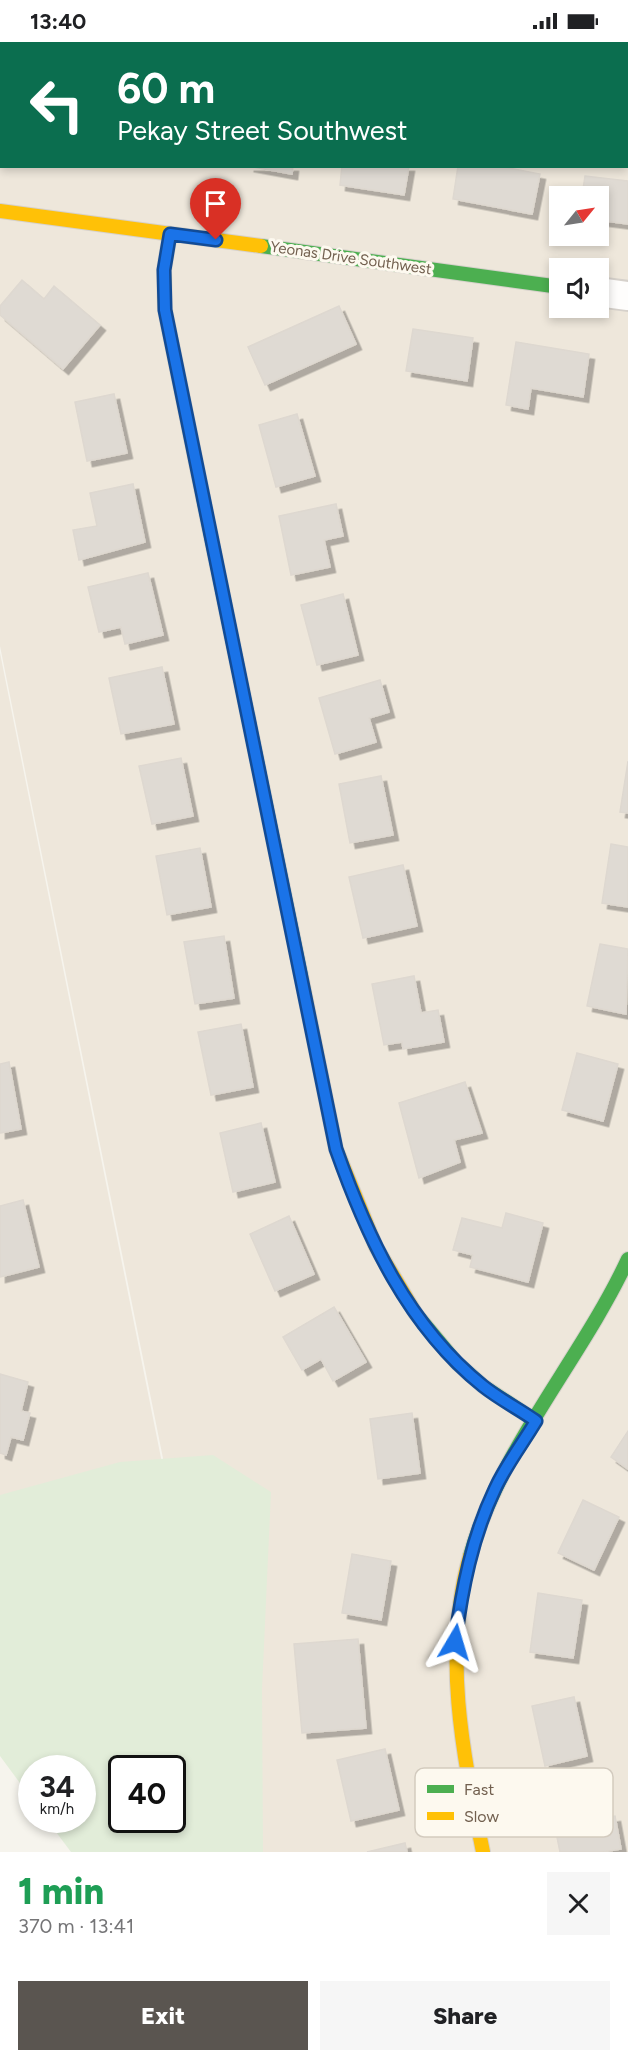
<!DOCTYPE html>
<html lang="en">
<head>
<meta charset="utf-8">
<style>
	:root { --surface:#fff; --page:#f6f6f6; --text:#202124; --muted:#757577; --accent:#5a5550 }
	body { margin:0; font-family:Figtree,sans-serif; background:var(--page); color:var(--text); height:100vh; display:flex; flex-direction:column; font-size:22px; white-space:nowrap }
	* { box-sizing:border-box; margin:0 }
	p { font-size:20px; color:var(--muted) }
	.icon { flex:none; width:33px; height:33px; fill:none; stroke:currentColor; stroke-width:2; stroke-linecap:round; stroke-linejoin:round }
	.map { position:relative; height:1810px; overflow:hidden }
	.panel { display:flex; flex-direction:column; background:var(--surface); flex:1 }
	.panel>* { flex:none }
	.top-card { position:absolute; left:0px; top:0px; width:628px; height:126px; box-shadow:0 3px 9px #0003; background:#0b6e4f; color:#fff; overflow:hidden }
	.needle { width:39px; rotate:60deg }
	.buttons { position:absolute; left:549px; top:144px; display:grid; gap:12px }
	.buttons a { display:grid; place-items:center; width:60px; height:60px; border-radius:0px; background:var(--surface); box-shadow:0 3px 9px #0003; font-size:30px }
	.speed { position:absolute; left:18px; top:1713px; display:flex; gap:12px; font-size:30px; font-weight:700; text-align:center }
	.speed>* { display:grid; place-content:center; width:78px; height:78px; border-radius:50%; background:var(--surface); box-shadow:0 3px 9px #0003; line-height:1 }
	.speed small { font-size:15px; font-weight:400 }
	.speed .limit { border:3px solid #111; border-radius:9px; background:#fff; color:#111 }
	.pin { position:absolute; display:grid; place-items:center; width:51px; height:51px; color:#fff; margin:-62px -26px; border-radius:50% 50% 50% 0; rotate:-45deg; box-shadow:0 0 6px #0007 }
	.pin .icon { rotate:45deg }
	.me { position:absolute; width:66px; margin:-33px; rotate:7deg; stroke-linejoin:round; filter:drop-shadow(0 0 4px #0008) }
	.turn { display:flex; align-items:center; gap:21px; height:126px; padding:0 18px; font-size:27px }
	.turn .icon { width:78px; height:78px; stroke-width:2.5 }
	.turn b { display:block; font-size:42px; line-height:51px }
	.round { display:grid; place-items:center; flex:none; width:63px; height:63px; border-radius:0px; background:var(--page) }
	.overview { display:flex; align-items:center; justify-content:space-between; height:102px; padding:0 18px }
	h1 { font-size:36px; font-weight:800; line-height:45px; color:#1e9e55 }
	.button { display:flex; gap:12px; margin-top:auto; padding:12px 18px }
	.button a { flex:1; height:69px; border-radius:0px; background:var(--accent); color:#fff; font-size:24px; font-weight:800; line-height:69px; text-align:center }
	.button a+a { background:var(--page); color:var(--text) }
	.status { display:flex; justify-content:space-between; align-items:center; height:42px; padding:0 30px; background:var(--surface); direction:ltr }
	.status svg { height:16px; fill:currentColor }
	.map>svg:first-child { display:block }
	.residential { fill:#eee7db; fill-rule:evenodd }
	.green { fill:#e2edd9; fill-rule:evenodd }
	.building { fill:#dfdad3; stroke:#ded8d0; stroke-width:1.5; filter:url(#shadow) }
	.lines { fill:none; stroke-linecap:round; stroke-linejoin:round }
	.street-casing { stroke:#d6d1cb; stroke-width:32 }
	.fast-casing { stroke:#d6d1cb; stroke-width:16 }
	.slow-casing { stroke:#d6d1cb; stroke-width:16 }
	.street { stroke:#fefdfc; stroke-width:28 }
	.fast { stroke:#4caf50; stroke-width:14 }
	.slow { stroke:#ffc107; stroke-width:14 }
	.route-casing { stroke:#114b97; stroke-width:15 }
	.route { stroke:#1a73e8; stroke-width:10 }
	.labels { text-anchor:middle; stroke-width:6; stroke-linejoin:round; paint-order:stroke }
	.street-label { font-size:15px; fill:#72604f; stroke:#fdf9ef }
	.key { fill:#fdf9ef; stroke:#d3cbbf; stroke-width:1.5 }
	.key-label { font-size:16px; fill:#72604f }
</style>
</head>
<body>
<div class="status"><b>13:40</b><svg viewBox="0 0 49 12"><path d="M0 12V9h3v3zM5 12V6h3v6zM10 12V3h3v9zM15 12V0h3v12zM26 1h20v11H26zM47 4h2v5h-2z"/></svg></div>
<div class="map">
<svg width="628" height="1810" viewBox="0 0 628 1810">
	<defs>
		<filter id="shadow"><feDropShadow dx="5.5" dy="5.5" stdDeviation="0" flood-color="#0004"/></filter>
	</defs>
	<rect width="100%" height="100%" fill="#f6f4ed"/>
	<g class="residential">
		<path d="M0 0H628V1810H242L0 604ZM2 2H627V124H2ZM560 154H598V194H560ZM560 226H598V266H560Z"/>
		<polygon points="0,611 202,1621 0,1546"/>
	</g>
	<path class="green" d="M213 1413 271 1450 262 1647 263 1810H71L47 1778H82V1726H32L31 1756 0 1714V1453L120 1420ZM122 1726H172V1778H122Z"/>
	<g class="building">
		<polygon points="248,124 293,124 292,132"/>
		<polygon points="342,124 409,124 404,153 340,143"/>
		<polygon points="458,124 499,124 540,132 532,172 453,157"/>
		<polygon points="585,134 628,139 628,182 598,178 598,154 582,154"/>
		<polygon points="22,238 44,257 54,244 100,283 63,327 0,273 0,264"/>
		<polygon points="339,264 356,302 265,343 248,305"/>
		<polygon points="413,287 473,296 467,339 406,329"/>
		<polygon points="516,300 589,312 583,355 531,346 528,367 506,363"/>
		<polygon points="114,352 127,411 87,419 75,360"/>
		<polygon points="297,372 315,434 276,445 259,383"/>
		<polygon points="133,442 145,500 79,518 73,488 97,484 90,451"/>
		<polygon points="336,462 343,494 324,498 330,525 291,533 279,474"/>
		<polygon points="148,531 163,593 125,602 121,585 99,590 88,545"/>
		<polygon points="343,552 358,613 317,623 301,563"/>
		<polygon points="162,625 174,682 121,692 109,636"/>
		<polygon points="380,638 389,670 369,676 376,700 335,712 319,656"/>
		<polygon points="181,716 193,774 152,782 139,724"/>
		<polygon points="628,719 628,771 620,770"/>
		<polygon points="381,734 393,793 350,801 339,742"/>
		<polygon points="611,802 628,805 628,865 602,861"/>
		<polygon points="200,806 211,865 167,873 156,814"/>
		<polygon points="403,823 417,884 363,896 349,835"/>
		<polygon points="224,894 234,956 195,962 184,900"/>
		<polygon points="600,902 628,907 626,972 587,964"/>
		<polygon points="414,934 421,971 438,968 444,1000 403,1007 402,1000 384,1003 372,942"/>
		<polygon points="241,982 253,1045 211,1053 198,990"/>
		<polygon points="577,1011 618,1022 603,1079 562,1068"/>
		<polygon points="9,1020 21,1087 0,1091 0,1022"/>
		<polygon points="465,1040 482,1091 454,1098 460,1120 419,1136 399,1061"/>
		<polygon points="261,1081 275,1140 233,1150 220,1091"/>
		<polygon points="23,1158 39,1225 0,1235 0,1164"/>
		<polygon points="506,1171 543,1181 528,1240 470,1225 473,1213 453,1208 462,1176 502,1186"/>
		<polygon points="289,1174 314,1232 275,1249 250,1192"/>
		<polygon points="334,1265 366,1320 333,1339 321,1317 302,1328 283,1295"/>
		<polygon points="0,1332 28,1340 21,1369 30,1371 23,1398 11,1395 6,1413 0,1411"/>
		<polygon points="412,1371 420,1431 378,1437 370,1377"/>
		<polygon points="628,1389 628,1427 611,1415"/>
		<polygon points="583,1458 619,1475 594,1528 558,1511"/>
		<polygon points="352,1512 391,1519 381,1578 342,1571"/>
		<polygon points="538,1551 582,1558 573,1616 530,1610"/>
		<polygon points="358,1597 366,1686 302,1691 294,1602"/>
		<polygon points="574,1655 587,1714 545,1724 532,1664"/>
		<polygon points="385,1707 399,1768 351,1779 337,1718"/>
		<polygon points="593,1752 597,1777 615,1774 621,1807 603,1810 560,1810 550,1760"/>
		<polygon points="405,1801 407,1810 367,1810"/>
	</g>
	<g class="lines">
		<defs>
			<polyline id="street" points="598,250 628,254"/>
			<g id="fast">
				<polyline points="261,204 560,245"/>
				<polyline points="203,455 301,934"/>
				<polyline points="416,1272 456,1320 483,1344 536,1379"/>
				<path d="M470 1514C500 1406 581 1318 628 1217"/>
			</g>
			<g id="slow">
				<polyline points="0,169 261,204"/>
				<polyline points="170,192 164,228 165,268 203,455"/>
				<polyline points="301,934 336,1107 376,1205 416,1272"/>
				<path d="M470 1514C442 1612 463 1712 483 1810"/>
			</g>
		</defs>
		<use href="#street" class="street-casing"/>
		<use href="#fast" class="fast-casing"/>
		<use href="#slow" class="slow-casing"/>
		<use href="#street" class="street"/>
		<use href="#fast" class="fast"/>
		<use href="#slow" class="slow"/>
	</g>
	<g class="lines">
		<defs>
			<path id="route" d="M216 198 170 192 164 228 165 268 336 1107C367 1195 408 1284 483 1344 499 1357 519 1367 536 1379 523 1401 506 1423 495 1447 472 1495 462 1547 455 1600"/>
		</defs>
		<use href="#route" class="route-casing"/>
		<use href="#route" class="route"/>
	</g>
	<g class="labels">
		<g class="street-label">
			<text transform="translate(351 216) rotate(8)" y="5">Yeonas Drive Southwest</text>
		</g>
	</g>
	<rect x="415" y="1726" width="198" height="69" rx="9" class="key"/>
	<rect x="427" y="1743" width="27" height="8" fill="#4caf50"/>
	<rect x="427" y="1770" width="27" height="8" fill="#ffc107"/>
	<g class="key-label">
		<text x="464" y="1753">Fast</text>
		<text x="464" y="1780">Slow</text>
	</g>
</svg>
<div class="buttons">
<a><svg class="needle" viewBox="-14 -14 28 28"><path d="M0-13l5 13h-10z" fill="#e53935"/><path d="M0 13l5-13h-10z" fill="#757577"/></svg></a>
<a><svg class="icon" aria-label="sound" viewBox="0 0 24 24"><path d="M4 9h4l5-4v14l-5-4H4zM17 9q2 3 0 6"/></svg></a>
</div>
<div class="speed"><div>34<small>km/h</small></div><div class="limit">40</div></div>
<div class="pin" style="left:216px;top:198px;background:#d93025"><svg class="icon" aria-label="arrive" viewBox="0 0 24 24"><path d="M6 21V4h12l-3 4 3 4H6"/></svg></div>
<svg class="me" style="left:455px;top:1600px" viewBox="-20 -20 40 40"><path d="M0-17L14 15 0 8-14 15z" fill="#1a73e8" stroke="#fff" stroke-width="4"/></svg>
<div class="top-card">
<div class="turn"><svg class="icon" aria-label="left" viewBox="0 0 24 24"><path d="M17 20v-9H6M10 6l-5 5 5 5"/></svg><div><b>60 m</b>Pekay Street Southwest</div></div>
</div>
</div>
<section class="panel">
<div class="overview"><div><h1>1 min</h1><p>370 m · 13:41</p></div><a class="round"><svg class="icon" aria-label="close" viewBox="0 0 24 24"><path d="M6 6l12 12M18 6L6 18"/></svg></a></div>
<div class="button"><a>Exit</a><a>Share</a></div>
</section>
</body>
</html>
